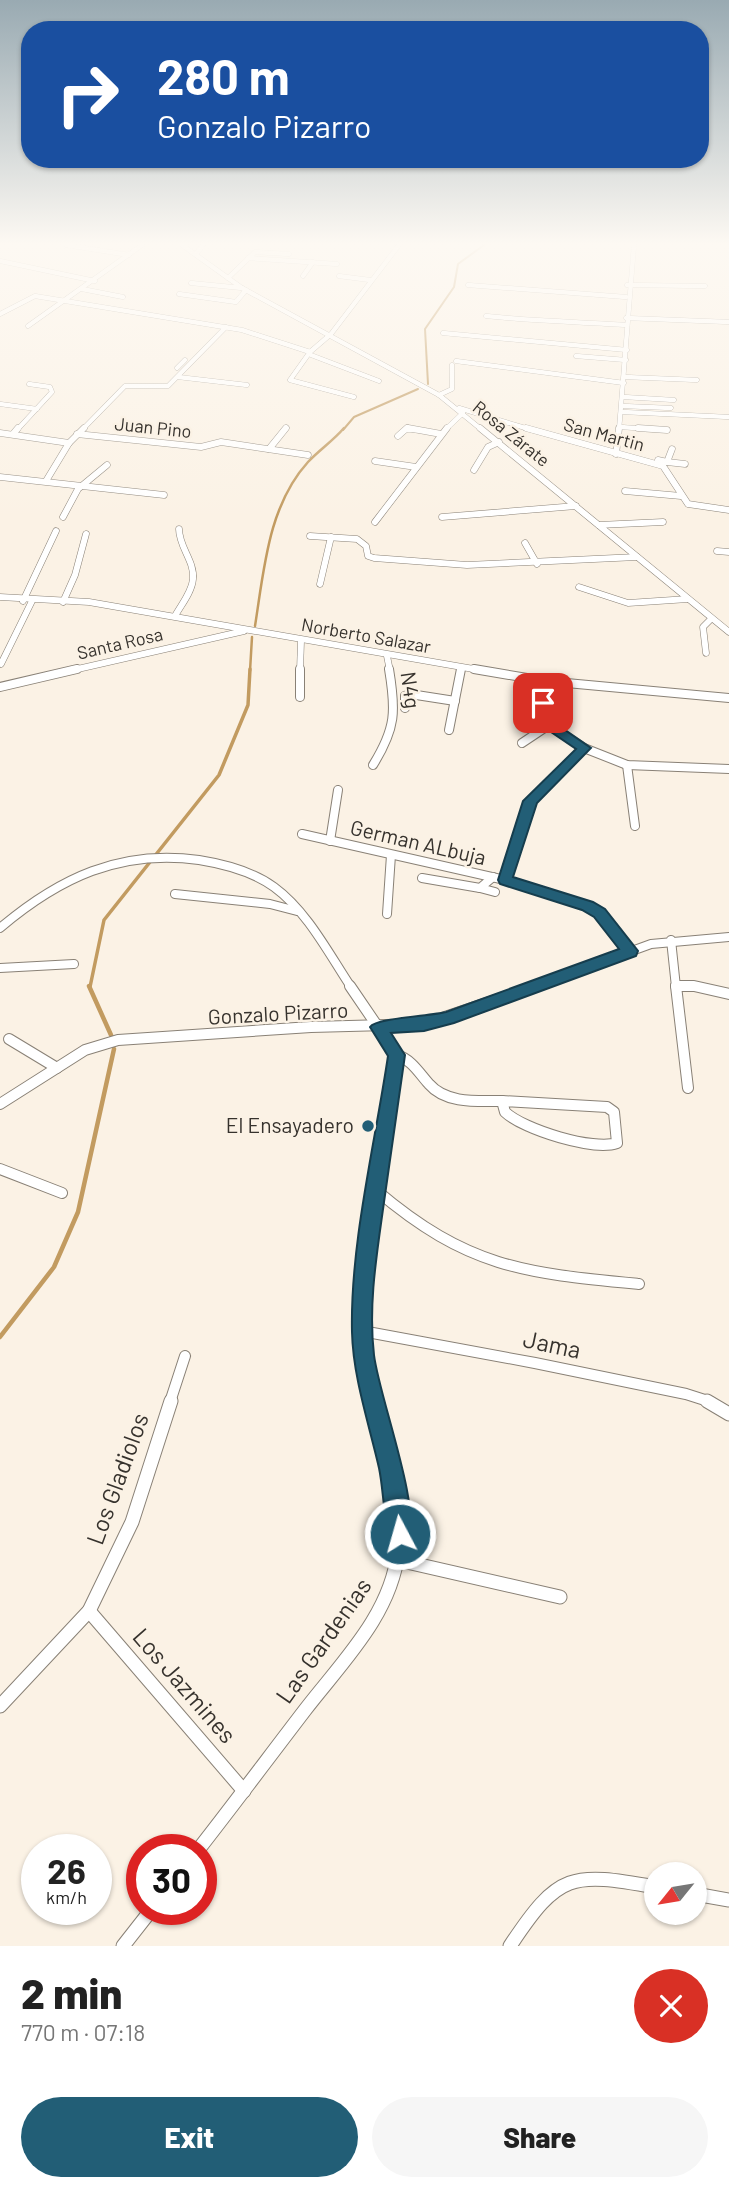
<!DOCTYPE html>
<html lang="en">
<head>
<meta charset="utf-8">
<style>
	:root { --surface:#fff; --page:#f6f6f6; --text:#222; --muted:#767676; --accent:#225e76 }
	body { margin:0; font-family:Barlow,sans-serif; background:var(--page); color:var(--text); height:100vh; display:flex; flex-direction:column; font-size:26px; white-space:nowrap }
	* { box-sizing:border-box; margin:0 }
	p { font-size:23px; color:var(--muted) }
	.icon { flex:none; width:38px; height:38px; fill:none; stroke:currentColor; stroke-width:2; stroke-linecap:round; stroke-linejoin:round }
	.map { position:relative; height:1946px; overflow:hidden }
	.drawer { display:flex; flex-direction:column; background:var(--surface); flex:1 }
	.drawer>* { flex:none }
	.guide { position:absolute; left:21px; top:21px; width:688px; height:147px; border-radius:28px; box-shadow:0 2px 5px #0004; background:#1a4fa0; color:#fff; overflow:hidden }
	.needle { width:46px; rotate:240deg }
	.fabs { position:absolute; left:644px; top:1862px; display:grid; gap:14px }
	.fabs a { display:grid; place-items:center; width:63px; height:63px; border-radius:50%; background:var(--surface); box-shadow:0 2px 5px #0004; font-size:35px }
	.speed { position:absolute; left:21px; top:1834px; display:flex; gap:14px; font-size:35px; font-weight:700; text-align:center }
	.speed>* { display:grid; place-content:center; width:91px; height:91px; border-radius:50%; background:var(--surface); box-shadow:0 2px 5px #0004; line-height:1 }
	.speed small { font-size:18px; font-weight:400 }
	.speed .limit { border:10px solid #d22; background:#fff; color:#111 }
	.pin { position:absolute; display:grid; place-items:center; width:60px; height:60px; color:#fff; margin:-30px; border-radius:14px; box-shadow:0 4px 10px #0006 }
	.me { position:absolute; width:77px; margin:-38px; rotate:354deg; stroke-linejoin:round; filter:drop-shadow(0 0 5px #0008) }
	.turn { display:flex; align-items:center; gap:24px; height:147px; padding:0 21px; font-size:32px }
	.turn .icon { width:91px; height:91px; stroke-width:2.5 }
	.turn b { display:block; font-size:49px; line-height:60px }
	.round { display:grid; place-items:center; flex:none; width:74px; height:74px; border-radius:37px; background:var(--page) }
	.headline { display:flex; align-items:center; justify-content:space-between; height:119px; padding:0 21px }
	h1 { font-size:42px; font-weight:800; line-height:52px }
	.cta { display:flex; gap:14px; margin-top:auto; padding:14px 21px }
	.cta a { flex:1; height:80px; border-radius:42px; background:var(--accent); color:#fff; font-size:28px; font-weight:800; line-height:80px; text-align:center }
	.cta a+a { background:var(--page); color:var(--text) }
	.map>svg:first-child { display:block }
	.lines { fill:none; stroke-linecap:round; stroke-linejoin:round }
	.stream-far3 { stroke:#c29b60; stroke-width:2 }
	.stream-far2 { stroke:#c29b60; stroke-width:2.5 }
	.stream-far1 { stroke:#c29b60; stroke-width:3.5 }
	.stream { stroke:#c29b60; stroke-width:4.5 }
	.minor-far4-casing { stroke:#898176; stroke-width:5 }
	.minor-far3-casing { stroke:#898176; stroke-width:7 }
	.minor-far2-casing { stroke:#898176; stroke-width:10 }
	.minor-far1-casing { stroke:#898176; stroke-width:12 }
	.minor-casing { stroke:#898176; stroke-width:15 }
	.minor-far4 { stroke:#fff; stroke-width:4.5 }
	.minor-far3 { stroke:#fff; stroke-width:6 }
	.minor-far2 { stroke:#fff; stroke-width:8 }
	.minor-far1 { stroke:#fff; stroke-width:10 }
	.minor { stroke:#fff; stroke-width:13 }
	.route { fill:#225e76; stroke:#163d4d; stroke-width:2 }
	.poi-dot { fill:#225e76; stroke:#fbf2e5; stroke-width:2.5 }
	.labels { text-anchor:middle; stroke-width:5; stroke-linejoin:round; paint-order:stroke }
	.far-street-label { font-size:18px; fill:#36322d; stroke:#fbf2e5 }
	.street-label { font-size:21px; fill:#36322d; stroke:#fbf2e5 }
	.poi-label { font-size:21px; fill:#36322d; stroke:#fbf2e5; text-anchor:end }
	.near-street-label { font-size:24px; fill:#36322d; stroke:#fbf2e5 }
</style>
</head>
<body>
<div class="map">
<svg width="729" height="1946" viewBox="0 0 729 1946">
	<rect width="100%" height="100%" fill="#fbf2e5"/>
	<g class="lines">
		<g class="stream-far3">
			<polyline points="428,384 425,329 454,287 458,264 484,245"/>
			<polyline points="343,430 354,417 418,389"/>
		</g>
		<g class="stream-far2">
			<path d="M255 626C264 570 268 506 308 462 319 450 333 441 344 428"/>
			<polyline points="250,671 252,637"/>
		</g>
		<polyline class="stream-far1" points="90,987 104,920 219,775 248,705 250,669"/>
		<g class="stream">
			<polyline points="89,986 111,1035"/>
			<polyline points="0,1337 54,1267 78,1212 114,1049"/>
		</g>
		<defs>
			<g id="minor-far4">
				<polyline points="66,245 129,255"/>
				<polyline points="182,245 242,288 439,395 482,430"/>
				<polyline points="196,254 203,245"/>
				<polyline points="248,258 337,264"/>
				<polyline points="0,261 95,281"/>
				<polyline points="303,276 313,262"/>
				<polyline points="339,276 370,280"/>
				<polyline points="228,278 255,252 289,254"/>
				<polyline points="191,283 242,288"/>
				<polyline points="468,285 626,297"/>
				<polyline points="627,285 705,286"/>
				<polyline points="82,289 123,297"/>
				<polyline points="179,294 236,302 246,290"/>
				<polyline points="0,314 35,296 242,330 310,352 331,334 399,245"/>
				<path d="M486 316C533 321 580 322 627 325"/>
				<polyline points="626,318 729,322"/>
				<polyline points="28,326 142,245"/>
				<polyline points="443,333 627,350"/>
				<polyline points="310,352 290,380 354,397"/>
				<polyline points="311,355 379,381"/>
				<polyline points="576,356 626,360"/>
				<polyline points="456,361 624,383"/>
				<polyline points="177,368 185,360"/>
				<polyline points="178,377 247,385"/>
				<polyline points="625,377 697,380"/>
				<polyline points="439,395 452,389 452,365"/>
				<polyline points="624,397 674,400"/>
				<polyline points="0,404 37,409"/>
				<polyline points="623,406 671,408"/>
				<polyline points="459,408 532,430"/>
				<polyline points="623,412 729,417"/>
				<polyline points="620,427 666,430"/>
				<polyline points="17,430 52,392 50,387 29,384"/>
				<polyline points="82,430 125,386 168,386 226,327"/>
				<polyline points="405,430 418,430"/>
				<polyline points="445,430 463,413"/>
				<polyline points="619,430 634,245"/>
			</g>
			<g id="minor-far3">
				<polyline points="408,428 441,434"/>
				<polyline points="480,428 729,632"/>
				<polyline points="526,428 663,466 688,504 729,510"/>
				<polyline points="638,428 667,430"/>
				<polyline points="0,433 69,443"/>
				<polyline points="13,434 18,428"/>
				<polyline points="77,434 201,447 221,442 308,455"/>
				<polyline points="398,436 407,428"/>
				<polyline points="269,449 286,428"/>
				<polyline points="616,454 619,428"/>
				<polyline points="658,460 667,462 672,449"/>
				<polyline points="375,461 416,467"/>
				<polyline points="667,462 685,464"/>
				<polyline points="474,470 488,447 499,442"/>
				<polyline points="0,477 164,495"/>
				<polyline points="46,481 69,443 84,428"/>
				<polyline points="625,491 681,496"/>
				<polyline points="63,517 78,489 107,465"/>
				<polyline points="442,517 576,506"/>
				<polyline points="375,522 447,428"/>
				<polyline points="599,525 663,522"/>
				<polyline points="310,536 357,539 366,546 368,556 374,558 467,565 637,557"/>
				<polyline points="525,543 537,564"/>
				<polyline points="717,551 729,552"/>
				<polyline points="320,584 331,537"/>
				<polyline points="579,587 628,603 688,599"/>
				<polyline points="0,597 89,602 485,671"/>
				<polyline points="23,601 56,531"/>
				<polyline points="63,602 75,575 86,534"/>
				<path d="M175 616C181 605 192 592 193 579 195 562 179 547 179 529"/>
				<polyline points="706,653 703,627 711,619"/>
				<polyline points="387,656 390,671"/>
				<polyline points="1,664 32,601"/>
				<polyline points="69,671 244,631"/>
				<polyline points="300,671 301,641"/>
				<polyline points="460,671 461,668"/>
			</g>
			<g id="minor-far2">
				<polyline points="474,669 545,681 729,698"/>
				<polyline points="545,681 543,703 549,725 584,748 627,765 729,769"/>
				<polyline points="0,687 77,669"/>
				<polyline points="300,697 300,669"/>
				<polyline points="405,708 405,696 410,694 455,701"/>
				<polyline points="449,730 461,669"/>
				<polyline points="522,743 549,725"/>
				<path d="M373 765C396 728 396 711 389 669"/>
				<polyline points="627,765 635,826"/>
				<polyline points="302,834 505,880 588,906 600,913 630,951"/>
				<polyline points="330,841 338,790"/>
				<polyline points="422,878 480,888 493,877"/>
				<polyline points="505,880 530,801 584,748"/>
				<polyline points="480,888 495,892"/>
				<polyline points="175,894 270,904 297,911"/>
				<polyline points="387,914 391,855"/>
				<path d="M0 928C59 878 120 849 199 860 224 864 252 871 274 887 307 911 329 954 351 987"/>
				<polyline points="671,940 676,987"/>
				<polyline points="0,968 74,964"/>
				<polyline points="676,986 700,987"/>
				<polyline points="533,987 651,944 729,937"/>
			</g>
			<g id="minor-far1">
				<path d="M350 986 397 1055C412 1060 419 1073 429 1084 446 1104 478 1101 502 1101"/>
				<polyline points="676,986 688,1088"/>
				<polyline points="676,986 694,986 729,994"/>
				<polyline points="9,1039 57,1068"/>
				<path d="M502 1101 607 1107 614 1112 617 1143C594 1151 524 1130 505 1112Z"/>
				<polyline points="0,1104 85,1050 118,1040 311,1027 424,1024 537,986"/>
				<polyline points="0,1169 62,1193"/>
				<path d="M376 1190C468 1268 524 1273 639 1284"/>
				<polyline points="362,1331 535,1363 686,1394 711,1402"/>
				<polyline points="170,1402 185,1356"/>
				<path d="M374 1402C344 1288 379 1169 397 1055"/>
			</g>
			<g id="minor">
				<polyline points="707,1401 729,1414"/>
				<polyline points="398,1560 560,1597"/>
				<polyline points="89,1611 244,1791"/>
				<polyline points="0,1706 89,1611 132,1522 171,1401"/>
				<path d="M198 1850C234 1804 269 1757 305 1710 341 1663 391 1615 398 1552 404 1501 386 1449 374 1401"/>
				<polyline points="695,1894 729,1900"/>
				<polyline points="123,1946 152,1909"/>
				<path d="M510 1946C559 1872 571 1872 656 1887"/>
			</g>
		</defs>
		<use href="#minor-far4" class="minor-far4-casing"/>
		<use href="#minor-far3" class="minor-far3-casing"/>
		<use href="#minor-far2" class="minor-far2-casing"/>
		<use href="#minor-far1" class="minor-far1-casing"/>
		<use href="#minor" class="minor-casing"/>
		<use href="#minor-far4" class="minor-far4"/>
		<use href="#minor-far3" class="minor-far3"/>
		<use href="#minor-far2" class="minor-far2"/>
		<use href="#minor-far1" class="minor-far1"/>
		<use href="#minor" class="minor"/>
	</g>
	<linearGradient id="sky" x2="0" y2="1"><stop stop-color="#99aab2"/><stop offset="0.47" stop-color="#fdf9f3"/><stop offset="1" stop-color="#fdf9f3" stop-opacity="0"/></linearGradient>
	<rect width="729" height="518" fill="url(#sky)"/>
	<path class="route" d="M538 700H547L555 723 591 748 537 803 513 877 593 902 605 909 638 951 636 956 454 1023 424 1031 391 1033 405 1055C398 1104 391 1153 384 1202 377 1253 368 1304 374 1355 379 1397 422 1508 408 1542L400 1545 392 1542C383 1520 384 1492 379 1468 369 1424 353 1377 352 1332 350 1244 375 1144 388 1056L370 1027C376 1018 431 1016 446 1012L619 949 594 917 582 910 500 884 498 880 523 801 576 749 545 728Z"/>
	<circle class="poi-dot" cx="368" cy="1126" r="7"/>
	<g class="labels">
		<g class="far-street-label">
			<text transform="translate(153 428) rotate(6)" y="6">Juan Pino</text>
			<text transform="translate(511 434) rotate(39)" y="6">Rosa Zárate</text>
			<text transform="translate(604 435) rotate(15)" y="6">San Martin</text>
			<text transform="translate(366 636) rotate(10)" y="6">Norberto Salazar</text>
			<text transform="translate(120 644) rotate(-13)" y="6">Santa Rosa</text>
		</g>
		<g class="street-label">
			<text transform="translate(410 690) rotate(82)" y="7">N4g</text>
			<text transform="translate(418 843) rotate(13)" y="7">German ALbuja</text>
			<text transform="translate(278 1014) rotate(-3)" y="7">Gonzalo Pizarro</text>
		</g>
		<g class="poi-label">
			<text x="354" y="1133">El Ensayadero</text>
		</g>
		<g class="near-street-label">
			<text transform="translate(552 1345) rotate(12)" y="8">Jama</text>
			<text transform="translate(118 1479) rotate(-70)" y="8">Los Gladiolos</text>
			<text transform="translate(324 1641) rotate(-55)" y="8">Las Gardenias</text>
			<text transform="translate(184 1686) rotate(49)" y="8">Los Jazmines</text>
		</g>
	</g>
</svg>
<div class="fabs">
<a><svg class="needle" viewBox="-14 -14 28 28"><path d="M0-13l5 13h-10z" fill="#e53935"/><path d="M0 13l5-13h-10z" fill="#767676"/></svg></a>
</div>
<div class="speed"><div>26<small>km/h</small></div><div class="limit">30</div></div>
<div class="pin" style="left:543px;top:703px;background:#d93025"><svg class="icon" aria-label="arrive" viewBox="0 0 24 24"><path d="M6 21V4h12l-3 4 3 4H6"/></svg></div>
<svg class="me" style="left:400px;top:1534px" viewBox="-20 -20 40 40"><circle r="17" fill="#225e76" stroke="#fff" stroke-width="3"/><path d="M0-11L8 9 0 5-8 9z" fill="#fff"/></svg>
<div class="guide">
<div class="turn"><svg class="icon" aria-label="right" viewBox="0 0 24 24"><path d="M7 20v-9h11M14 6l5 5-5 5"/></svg><div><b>280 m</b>Gonzalo Pizarro</div></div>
</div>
</div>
<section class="drawer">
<div class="headline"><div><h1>2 min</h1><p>770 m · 07:18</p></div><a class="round" style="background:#d93025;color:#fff"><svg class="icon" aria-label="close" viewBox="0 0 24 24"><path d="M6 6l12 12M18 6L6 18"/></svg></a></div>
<div class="cta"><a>Exit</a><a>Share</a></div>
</section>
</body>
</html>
